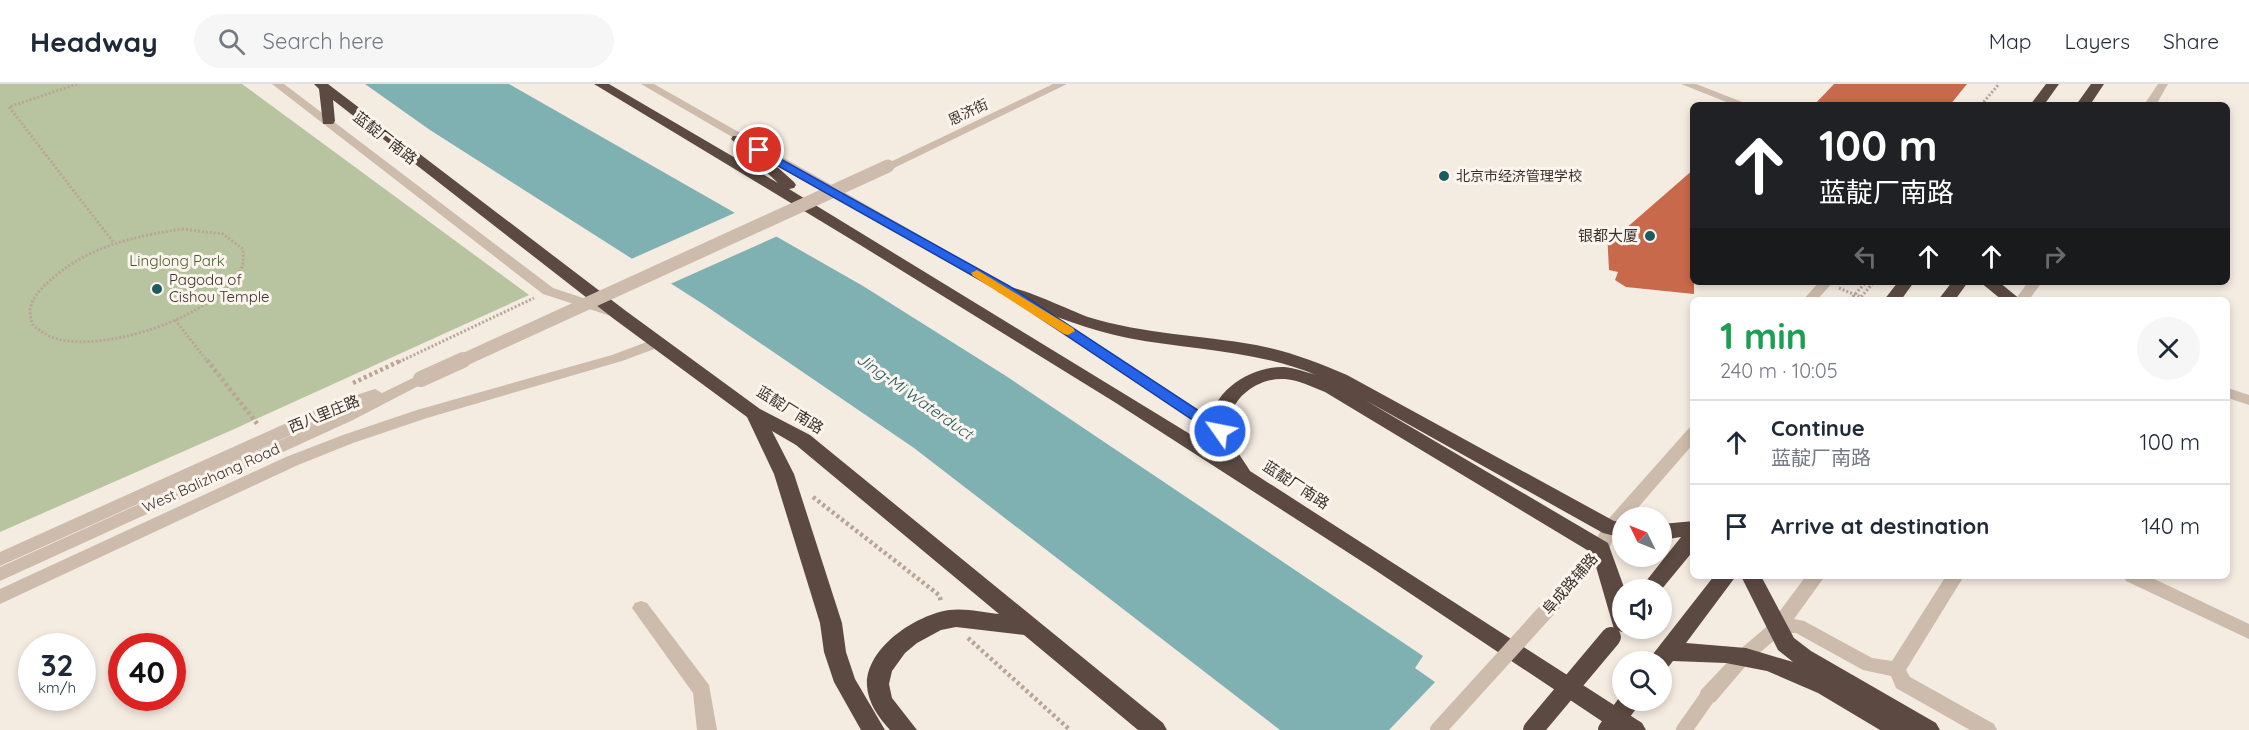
<!DOCTYPE html>
<html lang="en">
<head>
<meta charset="utf-8">
<style>
	:root { --surface:#fff; --page:#f6f6f7; --text:#1f2937; --muted:#747a83; --line:#e0e1e3 }
	body { margin:0; font-family:Quicksand,"Noto Sans SC",sans-serif; background:var(--page); color:var(--text); height:100vh; display:flex; flex-direction:column; font-size:22px; white-space:nowrap }
	* { box-sizing:border-box; margin:0 }
	p { font-size:20px; color:var(--muted) }
	.icon { flex:none; width:33px; height:33px; fill:none; stroke:currentColor; stroke-width:2; stroke-linecap:round; stroke-linejoin:round }
	.map { position:relative; flex:1; overflow:hidden }
	.details { position:absolute; left:1690px; top:213px; width:540px; height:282px; display:flex; flex-direction:column; background:var(--surface); border-radius:9px; box-shadow:0 3px 9px #0003 }
	.details>* { flex:none }
	.top-card { position:absolute; left:1690px; top:18px; width:540px; height:183px; border-radius:9px; box-shadow:0 3px 9px #0003; background:#202124; color:#fff; overflow:hidden }
	.needle { width:39px; rotate:313deg }
	.buttons { position:absolute; left:1612px; top:423px; display:grid; gap:12px }
	.buttons a { display:grid; place-items:center; width:60px; height:60px; border-radius:50%; background:var(--surface); box-shadow:0 3px 9px #0003; font-size:30px }
	.speed { position:absolute; left:18px; top:549px; display:flex; gap:12px; font-size:30px; font-weight:700; text-align:center }
	.speed>* { display:grid; place-content:center; width:78px; height:78px; border-radius:50%; background:var(--surface); box-shadow:0 3px 9px #0003; line-height:1 }
	.speed small { font-size:15px; font-weight:400 }
	.speed .limit { border:9px solid #d22; background:#fff; color:#111 }
	.pin { position:absolute; display:grid; place-items:center; width:51px; height:51px; color:#fff; margin:-26px; border:3px solid #fff; border-radius:50%; box-shadow:0 2px 6px #0007 }
	.me { position:absolute; width:66px; margin:-33px; rotate:303deg; stroke-linejoin:round; filter:drop-shadow(0 0 4px #0008) }
	.turn { display:flex; align-items:center; gap:21px; height:126px; padding:0 30px; font-size:27px }
	.turn .icon { width:78px; height:78px; stroke-width:2.5 }
	.turn b { display:block; font-size:42px; line-height:51px }
	.lanes { display:flex; align-items:center; height:57px; padding:0 30px; background:#0003; justify-content:center; gap:30px; direction:ltr }
	.lanes .off { opacity:.35 }
	.round { display:grid; place-items:center; flex:none; width:63px; height:63px; border-radius:32px; background:var(--page) }
	.headline { display:flex; align-items:center; justify-content:space-between; height:102px; padding:0 30px }
	h1 { font-size:36px; font-weight:800; line-height:45px; color:#1e9e55 }
	ul { padding:0; list-style:none }
	li { display:flex; align-items:center; gap:18px; height:84px; padding:0 30px; border-top:2px solid var(--line) }
	li div { flex:1 }
	li b { display:block; font-size:22px }
	li em { font-style:normal }
	header { display:flex; align-items:center; gap:36px; box-sizing:border-box; height:84px; padding:0 30px; background:var(--surface); border-bottom:2px solid var(--line) }
	header strong { font-size:28px }
	nav { display:flex; gap:33px; margin-inline-start:auto; font-size:21px }
	.search { width:420px; height:54px; background:var(--page); display:flex; align-items:center; gap:15px; box-sizing:border-box; padding:0 21px; border-radius:33px; color:var(--muted); font-size:22px }
	.map>svg:first-child { display:block }
	.green { fill:#b8c4a0 }
	.water { fill:#7fb0b2 }
	.pier { fill:#f4ebe1 }
	.building { fill:#c8694b }
	.lines { fill:none; stroke-linecap:round; stroke-linejoin:round }
	.path-far1 { stroke:#b9a596; stroke-width:3; stroke-dasharray:2 2; stroke-linecap:butt }
	.path { stroke:#b9a596; stroke-width:4.5; stroke-dasharray:3 3; stroke-linecap:butt }
	.minor { fill:#cdbbac; fill-rule:evenodd }
	.highway { fill:#5c4a42; fill-rule:evenodd }
	.minor-bridge-far1 { stroke:#cdbbac; stroke-width:13 }
	.minor-bridge { stroke:#cdbbac; stroke-width:16 }
	.highway-bridge { stroke:#5c4a42; stroke-width:20 }
	.route { fill:#2563eb; stroke:#184099; stroke-width:1.5 }
	.slow { fill:#f59e0b }
	.poi-dot { fill:#1f5a5e; stroke:#fbf5ee; stroke-width:2 }
	.labels { text-anchor:middle; stroke-width:6; stroke-linejoin:round; paint-order:stroke }
	.far-street-label { font-size:14px; fill:#3b302b; stroke:#fbf5ee }
	.far-poi-label { font-size:14px; fill:#3b302b; stroke:#fbf5ee; text-anchor:start }
	.street-label { font-size:15px; fill:#3b302b; stroke:#fbf5ee }
	.poi-label { font-size:15px; fill:#3b302b; stroke:#fbf5ee; text-anchor:end }
	.park-label { font-size:15px; fill:#4a5a2e; stroke:#fbf5ee }
	.water-label { font-size:16px; font-style:italic; fill:#1f5a5e; stroke:#fbf5ee }
</style>
</head>
<body>
<header>
<strong>Headway</strong>
<div class="search"><svg class="icon" aria-label="search" viewBox="0 0 24 24"><circle cx="10" cy="10" r="6"/><path d="M15 15l6 6"/></svg>Search here</div>
<nav><a>Map</a><a>Layers</a><a>Share</a></nav>
</header>
<div class="map">
<svg width="2249" height="646" viewBox="0 0 2249 646">
	<rect width="100%" height="100%" fill="#f4ebe1"/>
	<polygon class="green" points="0,0 242,0 529,211 232,346 0,448"/>
	<polygon class="water" points="365,0 509,0 863,202 1006,292 1423,572 1415,584 1503,646 1280,646 914,364 703,220 430,46"/>
	<g class="pier">
		<polygon points="739,127 780,151 668,201 629,176"/>
		<polygon points="1437,596 1505,644 1506,646 1389,646"/>
	</g>
	<g class="building">
		<polygon points="1834,0 1967,0 1950,21 1814,21"/>
		<polygon points="1694,85 1694,210 1626,203 1615,196 1618,188 1609,186 1607,147 1624,146"/>
	</g>
	<g class="lines">
		<g class="path-far1">
			<polyline points="77,0 9,23 114,159"/>
			<polyline points="1981,21 1999,0"/>
			<path d="M182 145 223 150 243 165C243 171 244 178 242 183 218 231 119 263 69 257 54 256 43 250 32 240 31 234 29 228 31 222 34 210 45 201 54 193 90 162 136 152 182 145Z"/>
			<polyline points="1839,204 1861,213 1874,198"/>
			<polyline points="1850,216 1866,198"/>
			<polyline points="175,236 208,278"/>
			<polyline points="399,278 534,214"/>
		</g>
		<g class="path">
			<polyline points="207,276 259,342"/>
			<polyline points="353,299 402,276"/>
			<polyline points="813,413 939,511 941,517"/>
			<polyline points="968,554 1070,646"/>
		</g>
		<g class="minor">
			<polygon points="272,0 284,0 553,204 625,228 627,231 620,235 543,210"/>
			<polygon points="641,0 654,0 1009,202 1225,343 1228,347 1225,351 1215,351 999,208"/>
			<polygon points="1053,0 1067,0 892,85 888,86 882,82"/>
			<polygon points="1681,0 1696,0 1750,21 1734,21"/>
			<polygon points="2158,0 2168,0 2156,21 2144,21"/>
			<polygon points="1819,198 1833,198 1817,216 1803,216"/>
			<polygon points="2028,198 2042,198 2029,216 2015,216"/>
			<polygon points="660,253 667,258 665,261 622,277 427,334 353,359 298,381 0,520 0,505 286,373 343,351 417,326 612,271"/>
			<polygon points="421,290 426,292 428,295 426,298 353,336 0,497 0,483 356,322 0,482 0,468 331,319 375,305 382,309"/>
			<polygon points="2228,304 2249,311 2249,321 2228,314"/>
			<polygon points="1694,343 1694,359 1629,434 1623,434 1623,440 1617,447 1607,469 1562,521 1556,523 1550,521 1547,516 1550,511 1594,460 1604,440 1689,344"/>
			<polygon points="1806,492 1825,492 1794,535 1804,537 1872,574 1892,577 1946,492 1964,492 1906,586 1910,593 1994,640 1997,646 1970,646 1896,604 1891,592 1863,586 1796,549 1783,549 1750,577 1715,618 1708,620 1701,618 1699,612 1701,606 1738,567 1771,539"/>
			<polygon points="2123,492 2148,492 2249,540 2249,555 2126,497"/>
			<polygon points="641,517 647,519 709,601 717,646 697,646 693,609 632,524 635,519"/>
		</g>
		<g class="highway">
			<path d="M314 0H328L626 227 760 325 810 351 1163 639 1167 646H1138L1024 551 956 543 941 546 917 559 905 569 892 587 889 600 892 614 917 646H890C879 634 868 619 867 602 865 564 916 531 949 526 965 524 983 528 999 530L796 361 772 347 794 390 842 539 846 568 855 595 885 646H861L834 598 824 568 820 539 774 390 747 333 614 235 333 16 335 37 333 40H323L319 5Z"/>
			<path d="M594 0H609L778 99 731 55 733 52H743L794 98 796 101 794 104 789 105 1221 369C1217 362 1212 355 1211 347 1206 309 1251 282 1284 283 1295 284 1306 288 1316 291 1256 266 1191 266 1128 254 1083 245 1040 227 998 208L996 205 998 202C1011 198 1071 227 1088 233 1143 250 1200 251 1256 261 1288 267 1317 278 1347 291L1614 437 1623 438V454L1603 449 1365 316 1608 459 1625 506H1623V544H1630L1622 548 1614 545 1592 469 1325 308C1312 303 1299 296 1285 295 1257 293 1227 316 1229 345 1230 360 1243 375 1250 387L1642 639 1646 646H1615L1372 484 1116 319 857 159Z"/>
			<polygon points="2046,0 2059,0 2044,21 2030,21"/>
			<polygon points="2091,0 2104,0 2090,21 2076,21"/>
			<polygon points="1898,198 1914,198 1901,216 1884,216"/>
			<polygon points="1952,198 1968,198 1955,216 1938,216"/>
			<polygon points="1980,198 1999,198 2021,216 2002,216"/>
			<polygon points="1694,437 1694,466 1661,506 1639,506 1681,453 1662,456 1662,440"/>
			<polygon points="1714,492 1736,492 1686,559 1746,564 1793,578 1778,566 1741,492 1761,492 1794,554 1811,567 1936,639 1940,646 1880,646 1818,609 1767,587 1726,579 1673,577 1669,582 1662,585 1662,578 1651,578 1653,570"/>
		</g>
		<polyline class="minor-bridge-far1" points="459,278 888,82"/>
		<g class="minor-bridge">
			<polyline points="421,295 463,276"/>
			<polyline points="1438,646 1556,516"/>
			<polyline points="1684,646 1708,612"/>
		</g>
		<g class="highway-bridge">
			<polyline points="1533,646 1611,553"/>
			<polyline points="1608,646 1630,616"/>
		</g>
	</g>
	<polygon class="route" points="759,63 1009,202 1225,344 1227,347 1225,351 1215,351 1000,207 755,69 754,66"/>
	<polygon class="slow" points="977,186 1073,244 1075,247 1068,251 1064,250 973,192 971,189"/>
	<g class="poi-dot">
		<circle cx="1444" cy="92" r="6"/>
		<circle cx="1650" cy="152" r="6"/>
		<circle cx="157" cy="205" r="6"/>
	</g>
	<g class="labels">
		<g class="far-street-label">
			<text transform="translate(968 28) rotate(-25)" y="5">恩济街</text>
		</g>
		<g class="far-poi-label">
			<text x="1456" y="97">北京市经济管理学校</text>
		</g>
		<g class="street-label">
			<text transform="translate(385 54) rotate(38)" y="5">蓝靛厂南路</text>
			<text transform="translate(790 326) rotate(32)" y="5">蓝靛厂南路</text>
			<text transform="translate(324 330) rotate(-22)" y="5">西八里庄路</text>
			<text transform="translate(211 394) rotate(-24)" y="5">West Balizhang Road</text>
			<text transform="translate(1296 401) rotate(33)" y="5">蓝靛厂南路</text>
			<text transform="translate(1570 500) rotate(-49)" y="5">阜成路辅路</text>
		</g>
		<g class="poi-label">
			<text x="1638" y="157">银都大厦</text>
			<text x="169" y="201" text-anchor="start">Pagoda of<tspan x="169" dy="17">Cishou Temple</tspan></text>
		</g>
		<g class="park-label">
			<text x="177" y="182">Linglong Park</text>
		</g>
		<g class="water-label">
			<text transform="translate(915 312) rotate(35)" y="6">Jing-Mi Waterduct</text>
		</g>
	</g>
</svg>
<div class="buttons">
<a><svg class="needle" viewBox="-14 -14 28 28"><path d="M0-13l5 13h-10z" fill="#e53935"/><path d="M0 13l5-13h-10z" fill="#747a83"/></svg></a>
<a><svg class="icon" aria-label="sound" viewBox="0 0 24 24"><path d="M4 9h4l5-4v14l-5-4H4zM17 9q2 3 0 6"/></svg></a>
<a><svg class="icon" aria-label="search" viewBox="0 0 24 24"><circle cx="10" cy="10" r="6"/><path d="M15 15l6 6"/></svg></a>
</div>
<div class="speed"><div>32<small>km/h</small></div><div class="limit">40</div></div>
<div class="pin" style="left:759px;top:66px;background:#d93025"><svg class="icon" aria-label="arrive" viewBox="0 0 24 24"><path d="M6 21V4h12l-3 4 3 4H6"/></svg></div>
<svg class="me" style="left:1220px;top:347px" viewBox="-20 -20 40 40"><circle r="17" fill="#2563eb" stroke="#fff" stroke-width="3"/><path d="M0-11L8 9 0 5-8 9z" fill="#fff"/></svg>
<div class="top-card">
<div class="turn"><svg class="icon" aria-label="ahead" viewBox="0 0 24 24"><path d="M12 20V5M6 11l6-6 6 6"/></svg><div><b>100 m</b>蓝靛厂南路</div></div>
<div class="lanes"><svg class="icon off" aria-label="left" viewBox="0 0 24 24"><path d="M17 20v-9H6M10 6l-5 5 5 5"/></svg><svg class="icon" aria-label="ahead" viewBox="0 0 24 24"><path d="M12 20V5M6 11l6-6 6 6"/></svg><svg class="icon" aria-label="ahead" viewBox="0 0 24 24"><path d="M12 20V5M6 11l6-6 6 6"/></svg><svg class="icon off" aria-label="right" viewBox="0 0 24 24"><path d="M7 20v-9h11M14 6l5 5-5 5"/></svg></div>
</div>
<section class="details">
<div class="headline"><div><h1>1 min</h1><p>240 m · 10:05</p></div><a class="round"><svg class="icon" aria-label="close" viewBox="0 0 24 24"><path d="M6 6l12 12M18 6L6 18"/></svg></a></div>
<ul>
<li><svg class="icon" aria-label="ahead" viewBox="0 0 24 24"><path d="M12 20V5M6 11l6-6 6 6"/></svg><div><b>Continue</b><p>蓝靛厂南路</p></div><em>100 m</em></li>
<li><svg class="icon" aria-label="arrive" viewBox="0 0 24 24"><path d="M6 21V4h12l-3 4 3 4H6"/></svg><div><b>Arrive at destination</b></div><em>140 m</em></li>
</ul>
</section>
</div>
</body>
</html>
